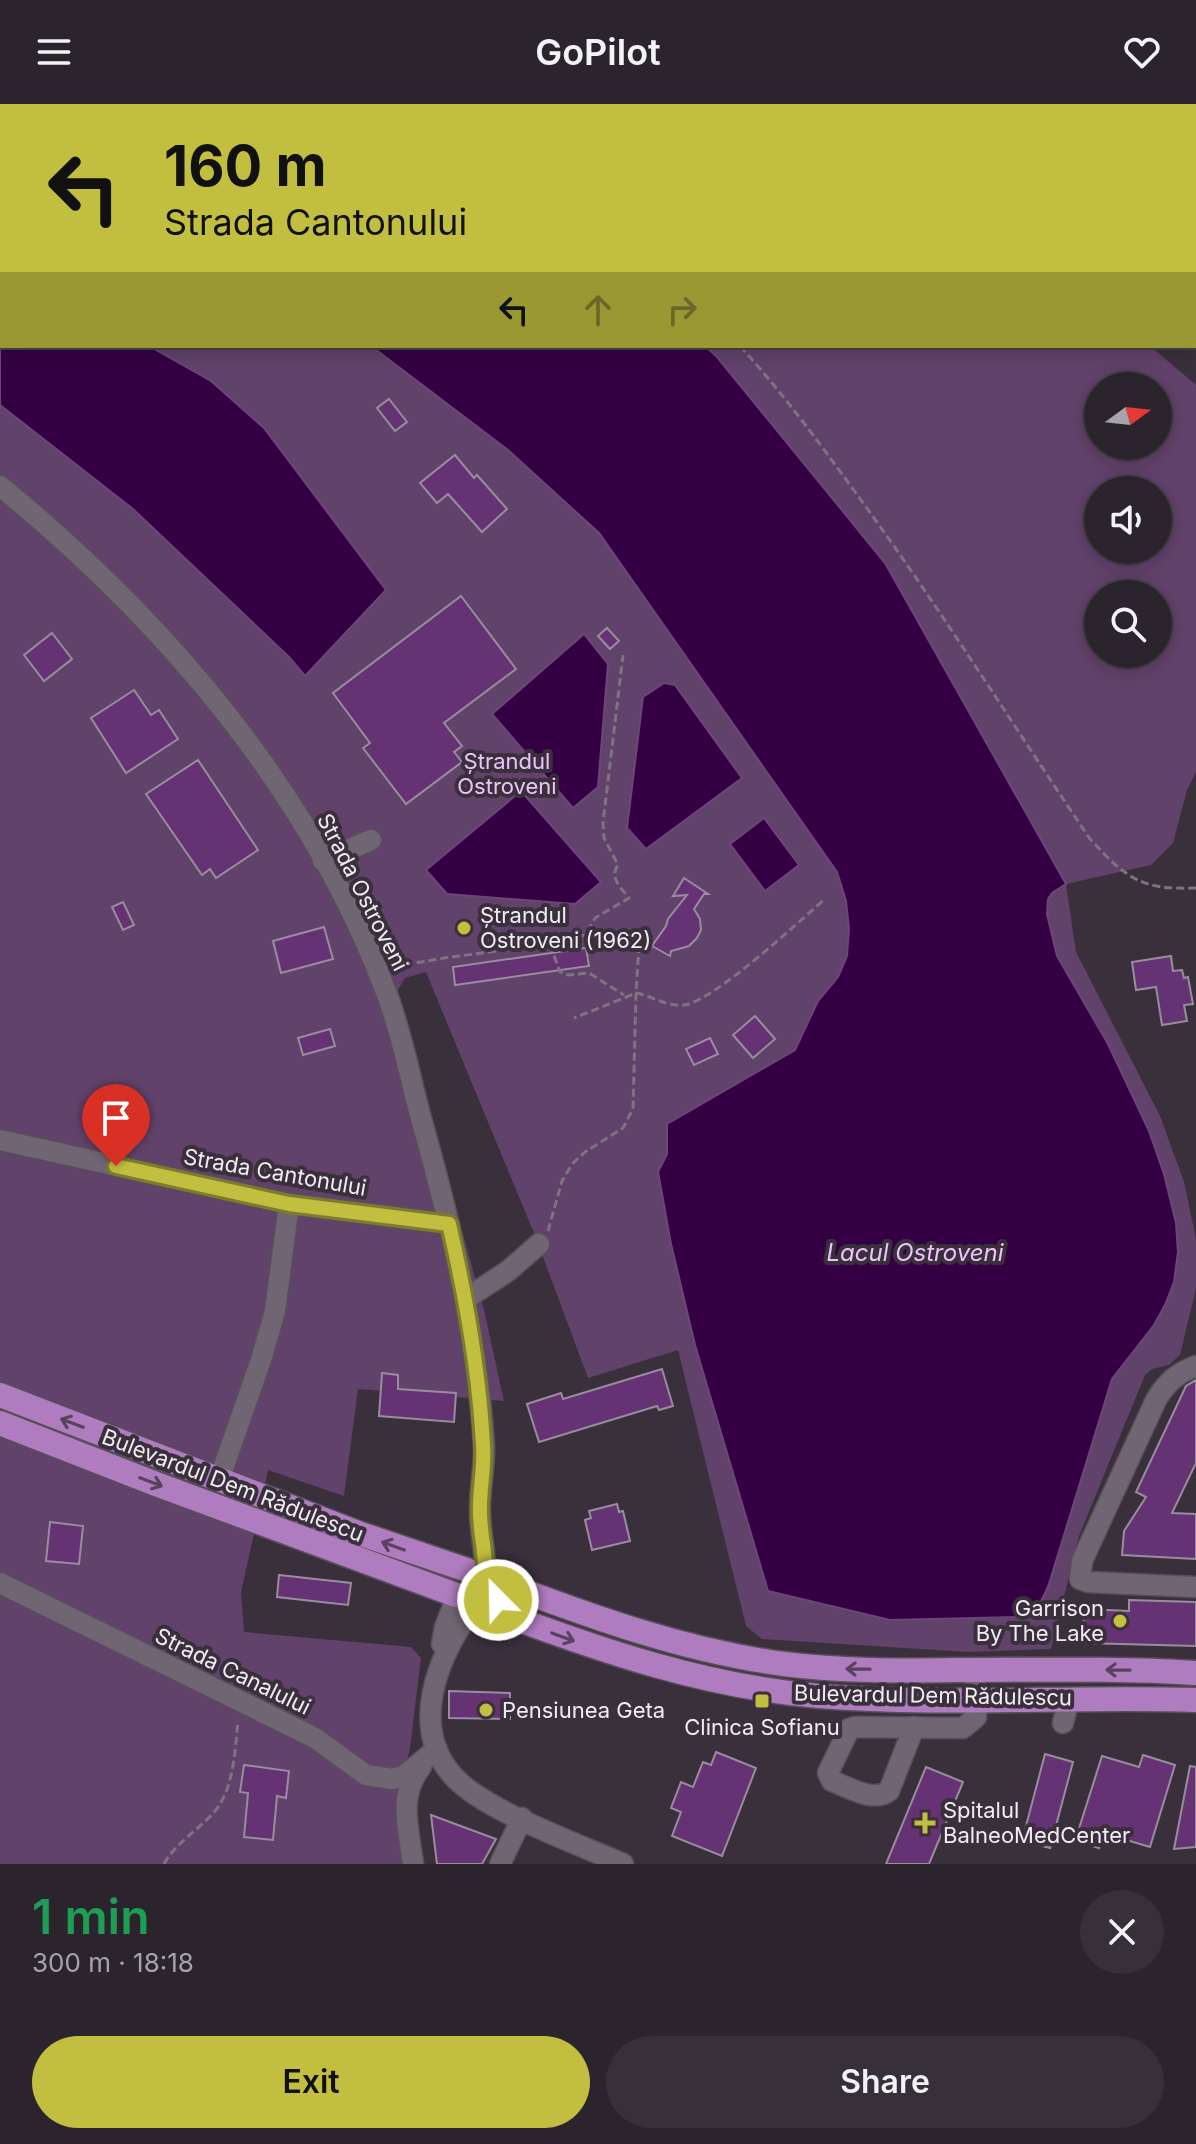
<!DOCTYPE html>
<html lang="en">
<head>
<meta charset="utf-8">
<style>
	:root { --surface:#2c242d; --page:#383039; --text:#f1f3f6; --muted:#a6a4aa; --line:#484149; --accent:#c1be40 }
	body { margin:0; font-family:Inter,sans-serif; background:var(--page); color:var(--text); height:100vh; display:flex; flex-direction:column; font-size:30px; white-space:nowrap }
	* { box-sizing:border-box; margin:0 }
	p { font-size:26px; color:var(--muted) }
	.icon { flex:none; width:44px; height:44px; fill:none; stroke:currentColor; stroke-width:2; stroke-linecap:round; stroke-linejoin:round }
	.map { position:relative; height:1760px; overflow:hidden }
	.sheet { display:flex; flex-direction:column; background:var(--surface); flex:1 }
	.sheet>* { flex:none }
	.guide { position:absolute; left:0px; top:0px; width:1196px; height:244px; box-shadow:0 4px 20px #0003,0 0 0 2px var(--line); background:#c1be40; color:#111; overflow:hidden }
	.needle { width:52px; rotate:75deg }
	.controls { position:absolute; left:1084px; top:268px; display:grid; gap:16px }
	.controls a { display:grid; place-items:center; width:88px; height:88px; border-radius:50%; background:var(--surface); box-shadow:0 4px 20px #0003,0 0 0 2px var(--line); font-size:40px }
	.pin { position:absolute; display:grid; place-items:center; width:68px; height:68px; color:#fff; margin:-82px -34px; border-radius:50% 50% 50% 0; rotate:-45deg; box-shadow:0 0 8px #0007 }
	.pin .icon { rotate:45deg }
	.me { position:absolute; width:88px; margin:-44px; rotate:337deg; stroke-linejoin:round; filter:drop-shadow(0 0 6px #0008) }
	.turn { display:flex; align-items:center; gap:28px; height:168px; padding:0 32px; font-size:36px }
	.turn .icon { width:104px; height:104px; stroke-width:2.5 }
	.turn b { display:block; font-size:56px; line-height:68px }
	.lanes { display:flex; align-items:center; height:76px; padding:0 32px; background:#0003; justify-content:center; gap:40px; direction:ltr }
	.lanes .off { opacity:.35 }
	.round { display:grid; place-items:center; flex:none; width:84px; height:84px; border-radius:42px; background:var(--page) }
	.head { display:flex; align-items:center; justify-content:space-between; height:136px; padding:0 32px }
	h1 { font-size:48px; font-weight:600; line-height:60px; color:#1e9e55 }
	.cta { display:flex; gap:16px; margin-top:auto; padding:16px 32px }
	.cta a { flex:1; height:92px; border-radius:48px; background:var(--accent); color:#111; font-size:32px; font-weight:600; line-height:92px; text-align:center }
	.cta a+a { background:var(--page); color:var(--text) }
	header { display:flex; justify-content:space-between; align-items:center; height:104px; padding:0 32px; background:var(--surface); font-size:36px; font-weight:600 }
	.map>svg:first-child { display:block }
	.green { fill:#61426b; fill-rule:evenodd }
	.water { fill:#350043; stroke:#6d4678; stroke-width:2 }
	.building { fill:#653374; stroke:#988d9c; stroke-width:2 }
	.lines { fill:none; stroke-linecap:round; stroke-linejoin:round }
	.minor-casing { stroke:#574f59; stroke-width:23 }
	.major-casing { stroke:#574f59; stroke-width:27 }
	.path { stroke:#7d747f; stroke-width:3; stroke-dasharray:8 4; stroke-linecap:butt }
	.minor { stroke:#706673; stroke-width:20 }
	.major { stroke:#b07cc0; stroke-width:24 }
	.oneway { stroke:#58435d }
	.route-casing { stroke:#7d7c2a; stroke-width:20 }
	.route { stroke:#c1be40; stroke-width:14 }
	.poi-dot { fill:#c1be40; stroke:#3a303c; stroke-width:3 }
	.labels { text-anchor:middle; stroke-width:8; stroke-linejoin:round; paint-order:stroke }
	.park-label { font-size:22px; fill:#ecc2fa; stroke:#3a303c }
	.street-label { font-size:22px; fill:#f1ebf3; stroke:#3a303c }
	.poi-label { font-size:22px; fill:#f1ebf3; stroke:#3a303c; text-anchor:start }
	.water-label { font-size:24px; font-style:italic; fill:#edc2fa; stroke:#3a303c }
</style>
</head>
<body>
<header><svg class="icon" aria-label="menu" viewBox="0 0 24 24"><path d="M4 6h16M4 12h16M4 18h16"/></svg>GoPilot<svg class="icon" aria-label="heart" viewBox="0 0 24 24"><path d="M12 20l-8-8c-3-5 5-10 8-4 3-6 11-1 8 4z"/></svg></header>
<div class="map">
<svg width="1196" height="1760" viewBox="0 0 1196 1760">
	<rect width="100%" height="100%" fill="#3a303c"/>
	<g class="green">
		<polygon points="401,0 956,0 956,2"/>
		<path d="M149 242H371L389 254 508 346 599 429 837 768 846 797 849 825 847 852 838 873 818 897 795 946 667 1020V1050L658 1068 671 1140 695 1241 767 1486 1040 1502 1049 1480 1112 1275 1154 1221 1174 1178 1164 1070 1148 1027 1108 940 1057 852 1051 831 1047 810 1048 795 1052 789 1066 779 885 459 717 253 705 242H1150L1196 281V668L1187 686 1173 739 1151 761 1066 780 1076 848 1160 1012 1184 1078 1196 1135V1184L1180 1251 1169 1261 1152 1265 1145 1271 1079 1432 1051 1545 968 1548 762 1535 746 1522 678 1246 588 1274 536 1134 426 868 405 874 396 889 484 1206 504 1297 358 1285 344 1392 268 1366 261 1400 443 1468 440 1478 258 1412 241 1488 244 1528 411 1543 421 1554 410 1644 397 1700 409 1760H0V301L133 405 289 553 305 572 211 277ZM1098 282H1158V342H1098ZM1098 386H1158V446H1098ZM1098 490H1158V550H1098Z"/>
	</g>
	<g class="water">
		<polygon points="0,0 401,0 405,2 2,2 2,59"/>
		<polygon points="0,177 2,242 149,242 211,277 264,324 386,486 305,572 289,553 133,405 0,301"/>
		<path d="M371 242H705L717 253 885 459 1066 780 1052 789 1048 795 1047 810 1057 852 1108 940 1149 1027 1164 1070 1176 1119 1178 1148 1174 1178 1165 1201 1154 1221 1112 1275 1049 1480C1042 1497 1038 1508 1019 1513L890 1516 768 1487 695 1241 671 1140 658 1068 667 1050V1020L795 946 818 897 838 873 847 852 849 825 846 797 837 768 599 429 508 346Z"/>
		<polygon points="584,530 608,560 598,683 573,704 492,610"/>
		<polygon points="664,579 675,581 742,674 646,745 627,724 643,593"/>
		<polygon points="521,687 601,778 575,800 447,790 426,766"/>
		<polygon points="764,714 799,761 765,787 730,740"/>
	</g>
	<g class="building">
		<polygon points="389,295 407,318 395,327 377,304"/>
		<polygon points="455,351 474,374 477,371 507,405 482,428 448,390 437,399 420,379"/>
		<polygon points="461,492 516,565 444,619 462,642 454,648 462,658 406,700 363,644 370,639 333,589"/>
		<polygon points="607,524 619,537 610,545 598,532"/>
		<polygon points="52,529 72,555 44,577 24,551"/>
		<polygon points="134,586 151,611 159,606 178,635 126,669 91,614"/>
		<polygon points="198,656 258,746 216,774 210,765 202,771 146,690"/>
		<polygon points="684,774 708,790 704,790 694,805 700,815 701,826 697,834 689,842 671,847 670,852 652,842 666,822 668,815 687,791 673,792"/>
		<polygon points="123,798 134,821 123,826 112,803"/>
		<polygon points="324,823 333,855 281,869 273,837"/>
		<polygon points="586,844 589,862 455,881 453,863"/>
		<polygon points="1171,852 1173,867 1182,866 1184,874 1188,873 1193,900 1184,901 1187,917 1162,921 1156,883 1136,886 1132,858"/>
		<polygon points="755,912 775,935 753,954 733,931"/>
		<polygon points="330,925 335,942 303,951 298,934"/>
		<polygon points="710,934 718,950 694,961 686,945"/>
		<polygon points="662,1265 673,1302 659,1306 657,1302 539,1338 527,1300 561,1289 563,1295"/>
		<polygon points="382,1269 398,1271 398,1285 456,1289 454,1318 379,1312"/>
		<polygon points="1196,1276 1196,1359 1172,1409 1196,1410 1196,1455 1122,1451 1124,1427 1146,1393 1136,1388 1186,1282"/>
		<polygon points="617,1400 619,1408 623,1407 630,1437 592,1446 585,1416 591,1414 589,1407"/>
		<polygon points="50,1418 83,1422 79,1460 46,1457"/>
		<polygon points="279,1471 351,1479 348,1501 277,1493"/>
		<polygon points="1129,1496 1196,1498 1196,1542 1083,1539 1084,1505 1129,1507"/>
		<polygon points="449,1587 510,1589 510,1615 449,1614"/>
		<polygon points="716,1648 756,1664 722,1752 672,1732 681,1708 671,1704 681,1678 693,1683 703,1658 711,1661"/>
		<polygon points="1045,1650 1073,1658 1050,1744 1022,1737"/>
		<polygon points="1143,1651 1175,1661 1150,1743 1103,1729 1099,1744 1075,1737 1102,1652 1139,1663"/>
		<polygon points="244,1661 289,1667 286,1694 277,1692 273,1736 244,1733 248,1689 240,1688"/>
		<polygon points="1190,1662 1196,1663 1196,1743 1174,1745"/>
		<polygon points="926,1663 963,1678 929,1760 886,1760"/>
		<polygon points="431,1711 496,1735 482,1760 437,1760"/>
	</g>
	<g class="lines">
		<defs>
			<g id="minor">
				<polyline points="1194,205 1196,206"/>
				<path d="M0 382C165 517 310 686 386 888 403 931 411 981 424 1025 453 1129 477 1233 484 1341 485 1364 479 1386 480 1409 480 1427 485 1445 485 1464"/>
				<polyline points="323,757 371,736"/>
				<polyline points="0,1036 289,1100 449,1120"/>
				<polyline points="467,1194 508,1167 539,1140"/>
				<path d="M1196 1262C1177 1269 1166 1279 1156 1296L1082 1457 1080 1475 1088 1478 1196 1483"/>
				<polyline points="219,1376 261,1256 275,1207 289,1100"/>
				<polyline points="0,1479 315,1634 366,1671 392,1675 404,1672 437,1645"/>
				<path d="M471 1507C437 1554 408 1625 455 1674 486 1707 578 1740 623 1760"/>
				<polyline points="442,1540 445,1523 457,1493"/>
				<polyline points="1063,1619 1069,1595"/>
				<path d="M914 1623 889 1687C873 1699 848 1683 832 1677L828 1669 849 1625 855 1623 963 1624 976 1613 975 1566"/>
				<path d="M413 1760C409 1725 397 1692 421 1663"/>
				<polyline points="500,1760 522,1714"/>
			</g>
			<g id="major">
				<polyline points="0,1291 358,1429 467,1466"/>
				<polyline points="0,1319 156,1380 456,1491"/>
				<path d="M499 1478C592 1513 685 1547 784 1560 840 1567 897 1567 954 1566 1034 1566 1115 1564 1196 1569"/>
				<path d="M490 1505C596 1545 705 1583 819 1592 944 1602 1070 1592 1196 1596"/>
			</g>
		</defs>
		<use href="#minor" class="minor-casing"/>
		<use href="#major" class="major-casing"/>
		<g class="path">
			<polyline points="459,0 462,2"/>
			<path d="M740 242C780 286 815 333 850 381 935 496 1010 617 1090 735 1127 775 1141 786 1196 784"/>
			<path d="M639 841 636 889C652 892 667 903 684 901 714 897 797 819 824 796"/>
			<path d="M543 842 585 831 595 814 629 794C621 784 609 774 618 761L604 734 603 719 623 551"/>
			<polyline points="393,863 444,854 543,841 552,846 560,868 568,871 589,869 624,891"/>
			<polyline points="548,1127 562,1077 572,1060 585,1048 623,1024 633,1005 636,889 574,914"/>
			<path d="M164 1760C176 1738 199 1726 215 1707 234 1684 235 1646 238 1617"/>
		</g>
		<use href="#minor" class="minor"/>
		<use href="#major" class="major"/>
	</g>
	<defs><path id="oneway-shaft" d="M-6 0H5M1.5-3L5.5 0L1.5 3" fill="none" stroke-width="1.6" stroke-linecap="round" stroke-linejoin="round" transform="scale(2)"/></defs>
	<g class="oneway">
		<use href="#oneway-shaft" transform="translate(72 1319) rotate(-159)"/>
		<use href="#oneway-shaft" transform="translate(151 1378) rotate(21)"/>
		<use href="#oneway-shaft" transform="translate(393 1442) rotate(-160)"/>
		<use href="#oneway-shaft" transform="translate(563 1533) rotate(20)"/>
		<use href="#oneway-shaft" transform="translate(858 1565) rotate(-179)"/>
		<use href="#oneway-shaft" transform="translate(1118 1566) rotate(-179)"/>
	</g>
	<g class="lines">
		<defs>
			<path id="route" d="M116 1062 289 1100 449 1120C466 1193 479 1266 483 1341 485 1363 479 1386 480 1409 480 1427 485 1445 485 1464 498 1471 503 1482 498 1496"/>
		</defs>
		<use href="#route" class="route-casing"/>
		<use href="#route" class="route"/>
	</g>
	<g class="poi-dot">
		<circle cx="464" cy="824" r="8"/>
		<circle cx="1120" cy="1517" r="8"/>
		<rect x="754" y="1589" width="16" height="16" rx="4"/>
		<circle cx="486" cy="1606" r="8"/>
		<path d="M921 1707h8v8h8v8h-8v8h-8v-8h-8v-8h8z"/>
	</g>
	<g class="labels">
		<g class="park-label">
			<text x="507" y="665">Ștrandul<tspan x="507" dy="25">Ostroveni</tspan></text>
		</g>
		<g class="street-label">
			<text transform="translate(363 788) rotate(63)" y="8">Strada Ostroveni</text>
			<text transform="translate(275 1068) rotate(10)" y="8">Strada Cantonului</text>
			<text transform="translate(233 1381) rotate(21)" y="8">Bulevardul Dem Rădulescu</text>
			<text transform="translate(233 1567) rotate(26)" y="8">Strada Canalului</text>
			<text transform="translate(933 1591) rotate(1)" y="8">Bulevardul Dem Rădulescu</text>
		</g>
		<g class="poi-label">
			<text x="480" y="819">Ștrandul<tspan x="480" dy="25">Ostroveni (1962)</tspan></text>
			<text x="1104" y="1512" text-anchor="end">Garrison<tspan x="1104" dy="25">By The Lake</tspan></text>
			<text x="502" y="1614">Pensiunea Geta</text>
			<text x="762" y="1631" text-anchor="middle">Clinica Sofianu</text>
			<text x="943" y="1714">Spitalul<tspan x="943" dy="25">BalneoMedCenter</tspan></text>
		</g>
		<g class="water-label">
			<text x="915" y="1157">Lacul Ostroveni</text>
		</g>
	</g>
</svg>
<div class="controls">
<a><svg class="needle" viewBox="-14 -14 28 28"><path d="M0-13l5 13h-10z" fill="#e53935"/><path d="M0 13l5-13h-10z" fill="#a6a4aa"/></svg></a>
<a><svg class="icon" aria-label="sound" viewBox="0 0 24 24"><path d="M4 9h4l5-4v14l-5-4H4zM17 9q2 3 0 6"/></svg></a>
<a><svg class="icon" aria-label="search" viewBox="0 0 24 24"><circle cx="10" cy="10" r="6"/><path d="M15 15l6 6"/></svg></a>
</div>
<div class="pin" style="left:116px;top:1062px;background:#d93025"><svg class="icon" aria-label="arrive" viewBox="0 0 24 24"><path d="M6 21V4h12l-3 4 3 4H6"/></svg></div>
<svg class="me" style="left:498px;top:1496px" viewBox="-20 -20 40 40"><circle r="17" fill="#c1be40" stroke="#fff" stroke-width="3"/><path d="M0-11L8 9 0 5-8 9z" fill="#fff"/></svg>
<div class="guide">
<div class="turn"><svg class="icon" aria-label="left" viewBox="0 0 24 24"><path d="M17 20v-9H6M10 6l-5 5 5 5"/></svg><div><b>160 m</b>Strada Cantonului</div></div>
<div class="lanes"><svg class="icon" aria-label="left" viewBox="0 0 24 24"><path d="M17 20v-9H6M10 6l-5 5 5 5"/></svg><svg class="icon off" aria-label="ahead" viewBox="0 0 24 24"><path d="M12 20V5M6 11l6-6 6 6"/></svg><svg class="icon off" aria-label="right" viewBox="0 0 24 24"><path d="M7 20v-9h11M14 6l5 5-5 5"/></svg></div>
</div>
</div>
<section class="sheet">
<div class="head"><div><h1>1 min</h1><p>300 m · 18:18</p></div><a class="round"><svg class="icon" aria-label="close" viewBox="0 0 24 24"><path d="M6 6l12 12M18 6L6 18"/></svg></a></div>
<div class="cta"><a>Exit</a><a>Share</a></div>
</section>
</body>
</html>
